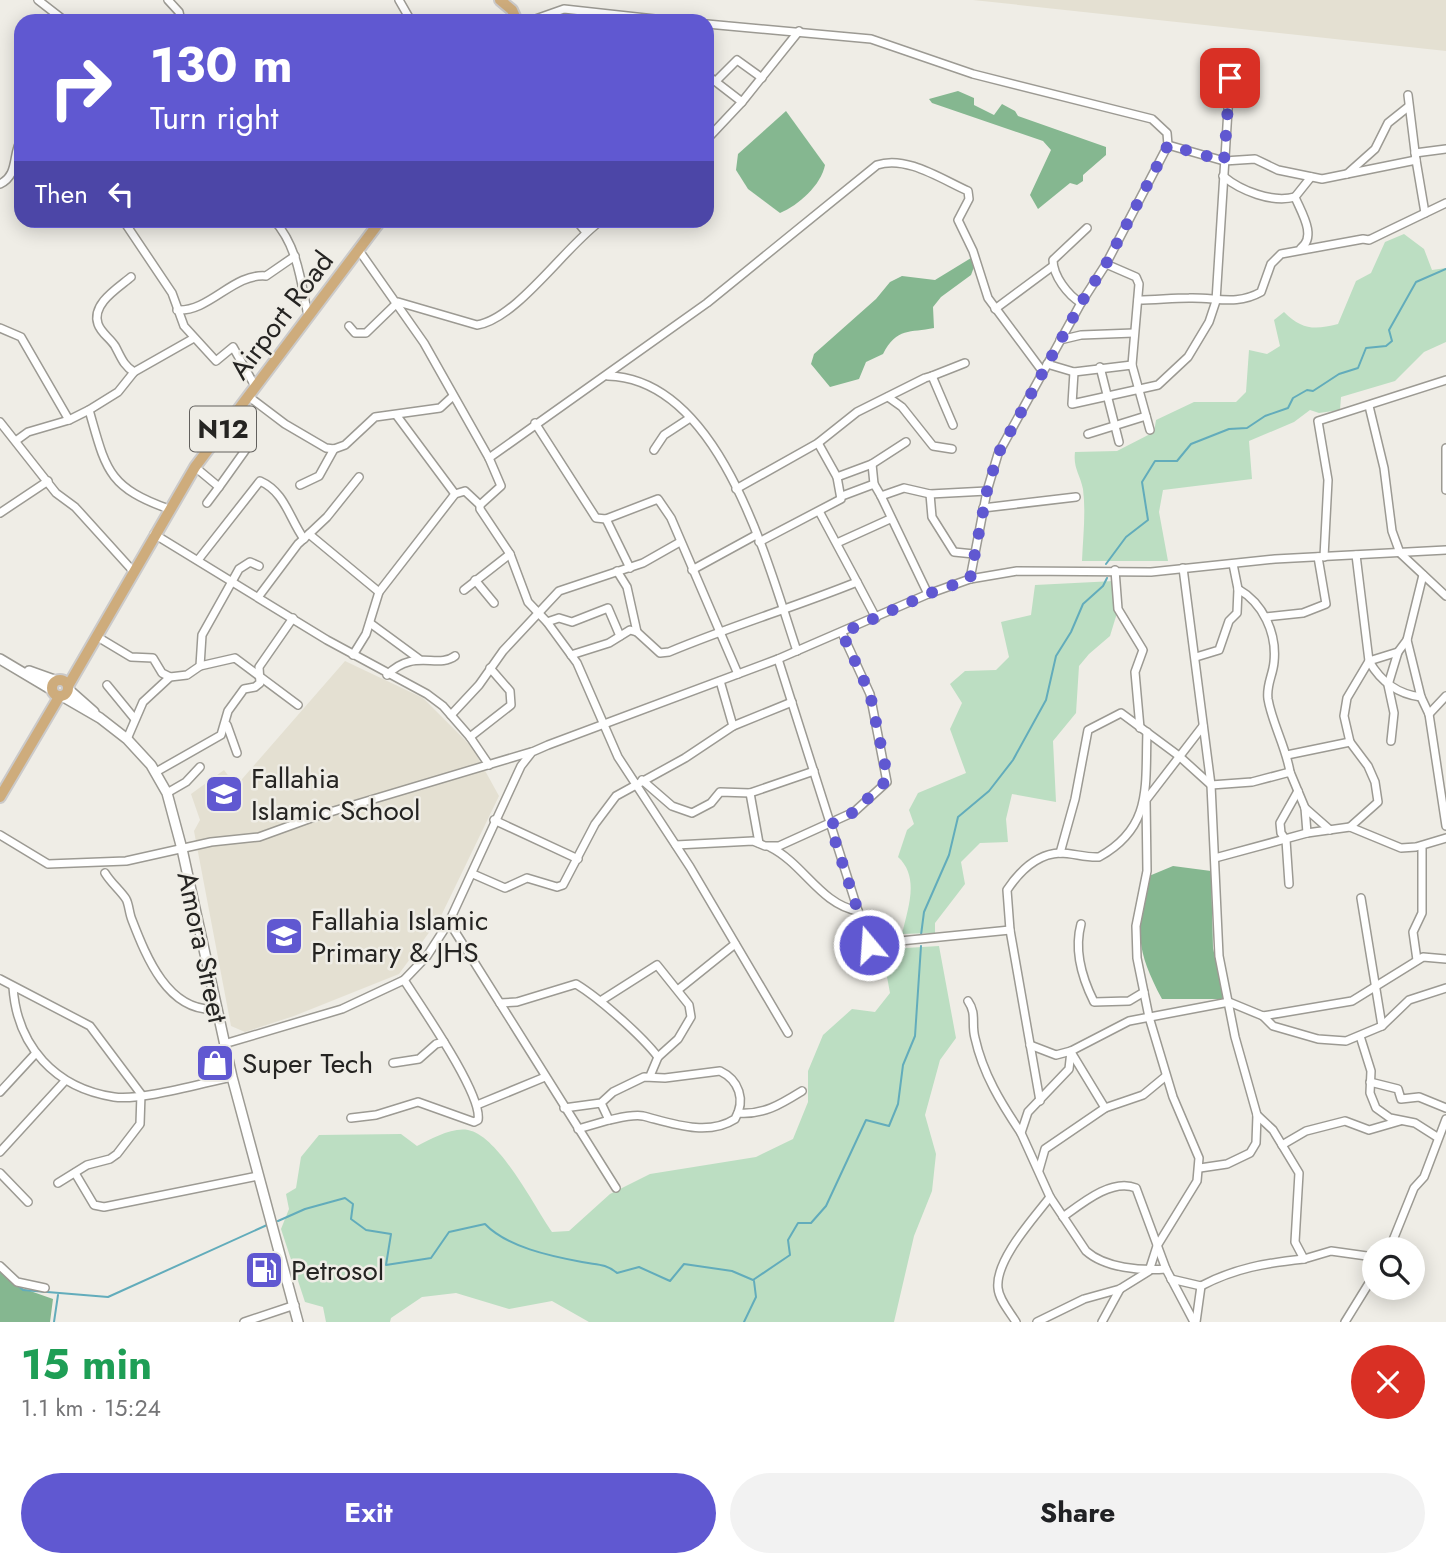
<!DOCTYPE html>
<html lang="en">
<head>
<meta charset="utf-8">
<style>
	:root { --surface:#fff; --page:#f2f2f2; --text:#202124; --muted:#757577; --accent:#6058d1 }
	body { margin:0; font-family:Jost,sans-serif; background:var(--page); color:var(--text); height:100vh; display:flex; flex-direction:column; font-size:26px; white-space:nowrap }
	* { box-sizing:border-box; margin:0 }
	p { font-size:23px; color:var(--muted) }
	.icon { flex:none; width:38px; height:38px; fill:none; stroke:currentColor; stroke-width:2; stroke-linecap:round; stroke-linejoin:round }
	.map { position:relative; height:1322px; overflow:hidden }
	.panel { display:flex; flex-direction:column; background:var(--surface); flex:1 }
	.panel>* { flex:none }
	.banner { position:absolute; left:14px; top:14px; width:700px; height:214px; border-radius:21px; box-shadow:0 4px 18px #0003; background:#6058d1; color:#fff; overflow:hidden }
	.buttons { position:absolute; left:1362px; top:1237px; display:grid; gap:14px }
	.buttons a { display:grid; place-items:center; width:63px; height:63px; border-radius:50%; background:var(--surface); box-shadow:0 4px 18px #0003; font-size:35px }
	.pin { position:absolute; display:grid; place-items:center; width:60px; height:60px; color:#fff; margin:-30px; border-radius:14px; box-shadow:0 4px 10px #0006 }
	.me { position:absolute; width:77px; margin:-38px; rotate:342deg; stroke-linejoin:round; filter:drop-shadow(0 0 5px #0008) }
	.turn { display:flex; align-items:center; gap:24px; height:147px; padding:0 21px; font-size:32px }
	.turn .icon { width:91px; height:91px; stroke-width:2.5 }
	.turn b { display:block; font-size:49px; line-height:60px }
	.then { display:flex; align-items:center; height:66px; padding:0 21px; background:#0003; gap:14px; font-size:26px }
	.round { display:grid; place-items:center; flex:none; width:74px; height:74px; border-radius:37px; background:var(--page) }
	.head { display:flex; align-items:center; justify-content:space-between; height:119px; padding:0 21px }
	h1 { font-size:42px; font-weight:700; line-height:52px; color:#1e9e55 }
	.cta { display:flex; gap:14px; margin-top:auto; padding:14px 21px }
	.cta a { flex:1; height:80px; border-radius:42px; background:var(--accent); color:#fff; font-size:28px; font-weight:700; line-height:80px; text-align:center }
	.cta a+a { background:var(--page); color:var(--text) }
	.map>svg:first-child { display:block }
	.built { fill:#e4e0d2 }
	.green { fill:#bcdec2 }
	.forest { fill:#85b790 }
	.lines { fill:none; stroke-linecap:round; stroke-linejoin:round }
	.stream { stroke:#62acbb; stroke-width:2 }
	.minor-casing { stroke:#9c9a93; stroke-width:10 }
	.tertiary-casing { stroke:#9c9a93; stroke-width:12 }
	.trunk-casing { stroke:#cbcaca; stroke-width:14 }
	.minor { stroke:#fff; stroke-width:7 }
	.tertiary { stroke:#fff; stroke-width:9 }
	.trunk { stroke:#ceac7c; stroke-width:10 }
	.route { stroke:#6058d1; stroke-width:12; stroke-dasharray:0 21.6 }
	.labels { text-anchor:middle; stroke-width:5; stroke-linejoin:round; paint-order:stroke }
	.shield { fill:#efede6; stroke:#62605d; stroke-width:2 }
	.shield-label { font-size:26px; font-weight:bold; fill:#252422 }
	.street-label { font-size:28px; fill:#252422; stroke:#efede6 }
	.poi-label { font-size:28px; fill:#252422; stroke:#efede6; text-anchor:start }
</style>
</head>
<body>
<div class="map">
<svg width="1446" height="1322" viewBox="0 0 1446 1322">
	<rect width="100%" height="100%" fill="#efede6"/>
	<g class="built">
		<polygon points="973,0 1446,0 1446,51"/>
		<polygon points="345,661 423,698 472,747 499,796 441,916 399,974 294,1016 245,1032 231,1026 194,831 200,820 191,794 224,770 236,786"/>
	</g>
	<g class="green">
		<path d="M1404 234 1424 249 1432 270 1446 268V342L1424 352 1395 381 1341 397 1340 410 1319 413 1310 410 1294 422 1249 441 1252 479 1163 490 1159 512 1168 561H1082C1083 537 1086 513 1083 489 1080 474 1073 468 1075 452L1117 451 1154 432 1156 420 1194 402H1236L1246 392 1249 350 1267 354 1280 346 1274 320 1284 312C1302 330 1315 330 1338 324L1356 281 1371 273 1385 242Z"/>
		<path d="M1114 581 1117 613 1110 636 1089 654 1079 666 1076 713 1053 741 1056 802 1012 794 1006 819 1008 842 980 843 961 862 965 884 935 923V933L902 934C908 908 920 877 898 857L907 830 914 824 909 810 918 793 966 773 950 729 962 703 950 684 965 671 996 670 1009 657 1001 622 1031 615 1035 585Z"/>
		<path d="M939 946 956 1038 940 1060 925 1115 936 1154 932 1191 914 1236 894 1322H589L552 1301 509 1309 456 1293 422 1297 391 1318 390 1322H326L323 1307 305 1302 281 1229 289 1209 286 1194 296 1188 301 1157 319 1135 401 1134 417 1146C431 1139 452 1127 468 1130 499 1136 534 1206 552 1232L569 1231 610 1194 650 1174 756 1157 793 1139 808 1102V1071L823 1035 852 1009 875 1012 890 993 885 966 889 949Z"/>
	</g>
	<g class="forest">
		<polygon points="958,91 974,98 974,105 994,115 1002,104 1015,111 1018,116 1106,147 1106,155 1083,175 1083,181 1077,185 1070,183 1038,209 1030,195 1051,150 1043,141 932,103 929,99"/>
		<path d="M786 111 825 165C821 185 799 205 780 213L748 189 736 170 738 154Z"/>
		<path d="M971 258 974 267 971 275 941 297 933 307 934 328C910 333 897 327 883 354L866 362 859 379 830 387 811 364 814 354 876 299 890 282 902 276 935 280Z"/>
		<path d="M1173 866 1211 871 1213 948 1224 999H1162C1136 950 1135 930 1149 876Z"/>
		<polygon points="0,1268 16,1286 53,1299 50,1322 0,1322"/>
	</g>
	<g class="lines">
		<g class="stream">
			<polyline points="1106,564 1126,537 1148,520 1142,482 1155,461 1177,461 1191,444 1229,429 1247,428 1265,416 1288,408 1293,398 1307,390 1313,391 1339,374 1358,368 1366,348 1386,346 1392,341 1389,330 1416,282 1446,269"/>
			<polyline points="921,935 924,912 949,855 958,817 989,791 1013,760 1046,700 1056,656 1071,632 1083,604 1103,586 1107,578"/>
			<path d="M278 1221 305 1209 345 1198 353 1204 351 1219 366 1230 391 1234 386 1265 431 1258 449 1232 485 1224C507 1247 550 1256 582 1262 597 1265 605 1263 617 1273L639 1267 670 1281 684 1264 732 1271 753 1280 790 1255 788 1240 798 1223H811L826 1206 866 1120 889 1126 898 1104 903 1065 915 1036 921 946"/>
			<polyline points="0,1271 23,1290 108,1297 267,1225"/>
			<polyline points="54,1322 58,1295"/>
			<polyline points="744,1322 756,1297 754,1281"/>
		</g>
		<defs>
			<g id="minor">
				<polyline points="38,0 65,21"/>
				<polyline points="168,0 179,12 181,21"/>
				<polyline points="399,0 411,21"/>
				<polyline points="530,21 564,9 673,21"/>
				<polyline points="707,24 871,39 973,74 1152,119 1167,133 1168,145 1106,264 1081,303 998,454 987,491 970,579"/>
				<polyline points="707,75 742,102 799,31"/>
				<polyline points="716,81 737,60 762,78"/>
				<polyline points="1408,95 1416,160"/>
				<polyline points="710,136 742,102"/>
				<polyline points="1168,145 1224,161 1255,159 1278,170 1322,179 1416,160 1425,213"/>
				<polyline points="1415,153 1446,149"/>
				<polyline points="1347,174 1375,149 1388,123 1408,107"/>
				<path d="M1223 176C1241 191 1272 203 1295 197"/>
				<path d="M0 184C19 175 12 154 21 140"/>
				<polyline points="123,220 172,293 184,326 216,361 233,347 255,386"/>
				<path d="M274 220C298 247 301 282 308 316"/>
				<polyline points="576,220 585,231"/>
				<path d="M1301 248C1317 236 1301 212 1295 197L1311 177"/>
				<polyline points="358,249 424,343 489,458 501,486 480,505 480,509 510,554 528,602 547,622 577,663 618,757 690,867 788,1033"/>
				<polyline points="1106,264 1136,277 1139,284 1132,365 1150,430"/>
				<path d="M131 277C118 288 91 304 98 324 101 333 110 338 115 346 121 357 123 365 134 372"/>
				<path d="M1138 300C1155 300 1172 298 1189 298 1216 297 1236 306 1261 292L1271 264 1281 254 1363 239 1369 240 1446 203"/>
				<path d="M1081 303C1068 295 1053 276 1053 260L1087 228"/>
				<polyline points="995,309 1053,266"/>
				<path d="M177 310C210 312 233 273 266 276L295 256"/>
				<path d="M349 326 355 333H366L398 302 477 325C517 319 567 244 602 220"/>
				<polyline points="0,328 21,337 69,420"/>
				<polyline points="1060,340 1081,335 1134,333"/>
				<polyline points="1047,364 1074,372 1132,365"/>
				<polyline points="1100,367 1119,442"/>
				<polyline points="1074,372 1072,404 1158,385 1188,357 1209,322 1216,301 1230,78"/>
				<path d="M608 376C721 379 768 565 797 651"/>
				<polyline points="932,376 965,363"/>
				<polyline points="248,396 285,424 326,448 334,449 345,445 375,417 440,408 452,397"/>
				<polyline points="888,397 902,407 933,446 952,449"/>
				<polyline points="1369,406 1384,468 1392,531 1400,553 1446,596"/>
				<path d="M89 410C106 469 107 487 169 509"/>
				<polyline points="397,416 455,494"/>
				<polyline points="0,422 56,493 75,507 133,571"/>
				<polyline points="535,423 596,518 606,519 658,499 671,518 738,674"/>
				<polyline points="1088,434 1146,416"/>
				<polyline points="17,440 28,432 69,420 89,410 118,392 134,372 194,338"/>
				<polyline points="1446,448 1446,490"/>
				<polyline points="654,450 664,435 690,418"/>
				<path d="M489 458 707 303 877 165C906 155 941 179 968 191L969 199 958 220 973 251 988 298 1043 372"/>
				<polyline points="872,464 874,484"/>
				<polyline points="195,467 219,487 249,445"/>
				<polyline points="837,477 872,464 906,442"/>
				<polyline points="300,485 319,476 334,449"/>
				<polyline points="736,489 818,443 857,412 925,378 932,376 953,425"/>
				<polyline points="930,494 932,517 954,552 974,554"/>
				<polyline points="842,496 874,484 881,496 904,488 930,494 987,491"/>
				<polyline points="881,496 928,594"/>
				<polyline points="207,503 219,487"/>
				<polyline points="983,508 1076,497"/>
				<polyline points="0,513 48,481"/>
				<polyline points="820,513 857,582"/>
				<polyline points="606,519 630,568"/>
				<polyline points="154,534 327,640 427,694 443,706 470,737 489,765"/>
				<polyline points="309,534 327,517 359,477"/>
				<polyline points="759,542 841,499 837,477 818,443"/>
				<polyline points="837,543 890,519"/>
				<path d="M1356 555 1369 661C1381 682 1397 694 1421 697"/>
				<polyline points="1324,557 1328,480 1318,421 1446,380"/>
				<path d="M198 560 260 481C285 492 289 518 304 539"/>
				<polyline points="1183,568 1211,785 1219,956 1235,1037 1257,1115 1256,1143 1250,1153 1227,1164 1200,1168"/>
				<polyline points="692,570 756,535"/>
				<polyline points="1115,570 1118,609 1143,650 1135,672 1140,728"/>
				<polyline points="617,571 627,587 637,632"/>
				<polyline points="1423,575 1407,640 1421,697 1429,714 1446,826"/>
				<polyline points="475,580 494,603"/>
				<path d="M1238 589C1263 603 1277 633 1274 662 1273 675 1266 685 1268 699 1272 723 1286 747 1290 772"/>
				<polyline points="464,590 510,554"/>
				<polyline points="259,596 298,544 309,534 379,592"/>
				<polyline points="1266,617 1303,613 1326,604 1318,557"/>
				<polyline points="547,622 559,618 572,622 608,608 620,636"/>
				<polyline points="370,623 419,659"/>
				<polyline points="96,636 131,657 153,658 162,673 170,677"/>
				<polyline points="353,655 366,634 379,592 455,494 465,491 480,505"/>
				<path d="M571 655 609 643 630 630 637 632 660 653 669 652C731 626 795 607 857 582L876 618"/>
				<polyline points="1196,657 1219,650 1229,621 1237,613 1238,589 1233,564"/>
				<polyline points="778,659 874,961"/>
				<polyline points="200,666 235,658 298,705"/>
				<path d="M387 675C413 648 438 669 455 656"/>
				<polyline points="107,685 134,718"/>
				<polyline points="1429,714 1446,696"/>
				<polyline points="451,715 479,685 503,651 559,591 643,563 680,542"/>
				<polyline points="227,725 237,753"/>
				<polyline points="733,726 792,702"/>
				<polyline points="470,737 511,705 510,691 490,668"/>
				<polyline points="127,739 143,702 170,677 187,675 200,666 202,635 239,569 250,562 259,566"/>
				<polyline points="1391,741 1394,713 1388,685 1398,652"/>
				<polyline points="1287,755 1350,742"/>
				<polyline points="156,772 221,735 228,711 244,689 255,687 260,683 259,667 293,618"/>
				<polyline points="642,780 672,806 692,813 711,803 720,792 750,793 814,771"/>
				<polyline points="167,793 186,782 200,767"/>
				<polyline points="750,793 759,843"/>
				<polyline points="1305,808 1330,830"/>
				<polyline points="494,820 578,859"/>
				<polyline points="1350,827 1378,802 1375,782 1368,766 1350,742 1344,716 1347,698 1369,661 1398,652 1407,640"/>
				<polyline points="0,835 48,864 126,861 211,842 259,837 317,816 531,752"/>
				<polyline points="676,845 753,841 765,846 779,846 854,812 887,782 870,694 842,633"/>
				<path d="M770 847C804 864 820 904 858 911"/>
				<polyline points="1060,853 1075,799 1088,730 1121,713 1179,756 1211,785 1252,782 1290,772 1305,808 1307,833"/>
				<polyline points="1215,858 1307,833 1350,827 1401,848 1416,847 1446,838"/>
				<path d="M105 873C111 883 120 890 126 899 129 904 129 913 132 920 146 956 168 1013 216 1009"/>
				<polyline points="473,874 505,888 527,878 557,887 563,885 595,824 616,796 685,758 733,726 720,681"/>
				<polyline points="1289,884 1286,840 1281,833 1280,823 1298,791"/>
				<polyline points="1361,898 1382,1026"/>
				<polyline points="449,922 616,1188"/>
				<path d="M1081 924C1074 950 1082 978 1094 1002L1129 1001 1144 992"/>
				<polyline points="864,930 890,942 1010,930"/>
				<polyline points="1417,960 1413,932 1422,913 1422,846"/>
				<polyline points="0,979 90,1026 141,1094 140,1124 117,1154 110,1159 87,1165 58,1183"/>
				<path d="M13 987C17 1046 55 1088 114 1097 141 1101 202 1083 232 1077"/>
				<polyline points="679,989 735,944"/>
				<polyline points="602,1000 657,965 689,1005 691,1017 678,1039 658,1057 650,1076"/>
				<path d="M968 1001C977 1014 971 1023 975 1038 983 1074 1001 1103 1021 1133"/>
				<path d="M500 1003 517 1002 576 984C599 998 641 1035 658 1057"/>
				<polyline points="1263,1016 1273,1026 1318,1039 1346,1041 1382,1026 1409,1000 1446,988"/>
				<polyline points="1360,1036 1371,1071 1370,1093 1376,1108 1390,1118 1415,1123 1437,1137"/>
				<polyline points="224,1044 342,1009 404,980 427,956 449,922 521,766 532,752 548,745 778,659 928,594 970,579 1017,571 1151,572 1275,559 1446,550"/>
				<polyline points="1030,1045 1056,1055 1071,1051 1129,1021 1229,1002 1263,1016 1352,1001 1423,957 1446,959"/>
				<path d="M1071 1051 1069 1069 1028 1112 1021 1133 1050 1197 1086 1251C1105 1268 1141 1271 1166 1269"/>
				<polyline points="1071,1052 1105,1108 1143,1095 1166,1076"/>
				<polyline points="393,1063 419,1059 436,1044 444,1042"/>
				<polyline points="1370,1082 1398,1089 1401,1099 1419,1097 1446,1108"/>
				<polyline points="0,1092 36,1053"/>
				<path d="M1040 1101 1010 930 1007 890C1019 872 1036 854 1060 853 1073 853 1086 858 1099 857 1153 827 1145 786 1147 732"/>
				<polyline points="477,1105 545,1077"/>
				<path d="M564 1108 601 1103 613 1092 644 1077 665 1078 720 1071C739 1080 746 1100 735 1119 707 1137 671 1123 643 1116 633 1114 619 1118 609 1120L601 1103"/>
				<path d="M738 1113C764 1115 781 1104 802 1091"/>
				<polyline points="1257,1115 1273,1130 1299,1173 1295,1242 1304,1259 1331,1251 1374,1257"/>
				<path d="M351 1118 376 1115 418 1102 474 1122 478 1120C483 1095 420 1005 404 980"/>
				<polyline points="578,1129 609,1120"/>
				<polyline points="1282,1145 1306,1131 1345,1121 1369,1130 1400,1121"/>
				<polyline points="0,1152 64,1082"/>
				<polyline points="1039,1170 1045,1149 1105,1108"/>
				<polyline points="0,1173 28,1202"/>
				<polyline points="75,1173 94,1205 104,1207 258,1176"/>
				<path d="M1063 1217C1082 1203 1112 1178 1136 1188L1166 1269 1194 1322"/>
				<polyline points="1389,1250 1414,1188 1424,1177 1446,1119"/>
				<polyline points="0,1266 17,1282 45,1288"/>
				<path d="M1171 1279 1201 1286C1235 1268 1266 1263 1304 1259"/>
				<polyline points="244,1322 295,1305"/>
				<path d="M1016 1322C1010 1312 999 1300 998 1288 995 1260 1034 1218 1050 1197"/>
				<polyline points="1037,1322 1084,1299 1120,1289 1149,1271 1157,1246 1197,1181 1199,1158 1173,1097 1149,1017 1137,958 1136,926 1147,871 1146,800 1203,726"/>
				<polyline points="1102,1322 1120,1289"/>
				<polyline points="1196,1322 1201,1286"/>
				<polyline points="1345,1322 1374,1275"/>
			</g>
			<g id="tertiary">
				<polyline points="0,659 52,690"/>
				<polyline points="29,671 57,681"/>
				<polyline points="68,689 94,712"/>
				<polyline points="62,696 100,718 127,739 151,765 167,793 182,849 232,1077 298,1322"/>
			</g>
			<g id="trunk">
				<polyline points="500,0 512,10 517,21"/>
				<circle cx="60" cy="688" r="8"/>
				<polyline points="68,686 195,467 381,220"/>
				<polyline points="0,797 59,697"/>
			</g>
		</defs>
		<use href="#minor" class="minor-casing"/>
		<use href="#tertiary" class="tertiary-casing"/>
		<use href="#trunk" class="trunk-casing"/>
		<use href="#minor" class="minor"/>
		<use href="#tertiary" class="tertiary"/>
		<use href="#trunk" class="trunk"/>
	</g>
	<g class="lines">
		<polyline class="route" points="869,945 830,825 854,812 888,779 870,694 842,633 928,594 970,579 987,491 998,454 1081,303 1106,264 1168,145 1224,161 1230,78"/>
	</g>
	<defs>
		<symbol id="school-square" viewBox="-11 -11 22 22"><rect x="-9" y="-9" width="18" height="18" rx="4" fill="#6058d1" stroke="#efede6"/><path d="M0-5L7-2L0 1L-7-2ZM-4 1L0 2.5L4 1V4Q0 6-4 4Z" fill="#fff"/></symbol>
		<symbol id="shop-square" viewBox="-11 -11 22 22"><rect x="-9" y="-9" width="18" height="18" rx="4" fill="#6058d1" stroke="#efede6"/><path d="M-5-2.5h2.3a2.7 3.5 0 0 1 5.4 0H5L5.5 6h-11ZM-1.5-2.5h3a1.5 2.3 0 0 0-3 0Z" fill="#fff"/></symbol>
		<symbol id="fuel-square" viewBox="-11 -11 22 22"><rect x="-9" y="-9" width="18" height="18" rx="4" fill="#6058d1" stroke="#efede6"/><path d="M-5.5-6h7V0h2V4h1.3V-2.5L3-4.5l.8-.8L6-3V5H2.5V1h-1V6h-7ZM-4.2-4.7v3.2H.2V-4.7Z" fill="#fff"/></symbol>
	</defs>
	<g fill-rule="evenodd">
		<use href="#school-square" x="202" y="772" width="44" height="44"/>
		<use href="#school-square" x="262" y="914" width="44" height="44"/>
		<use href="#shop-square" x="193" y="1041" width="44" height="44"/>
		<use href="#fuel-square" x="242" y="1248" width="44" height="44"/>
	</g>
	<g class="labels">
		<rect class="shield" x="190" y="406.5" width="66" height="45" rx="5"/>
		<g class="shield-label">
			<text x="223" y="438">N12</text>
		</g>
		<g class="street-label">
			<text transform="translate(281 315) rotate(-53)" y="10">Airport Road</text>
			<text transform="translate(203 947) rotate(78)" y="10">Amora Street</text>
		</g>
		<g class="poi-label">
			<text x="251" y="788">Fallahia<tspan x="251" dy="32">Islamic School</tspan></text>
			<text x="311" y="930">Fallahia Islamic<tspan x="311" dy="32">Primary &amp; JHS</tspan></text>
			<text x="242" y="1073">Super Tech</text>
			<text x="291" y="1280">Petrosol</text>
		</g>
	</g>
</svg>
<div class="buttons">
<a><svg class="icon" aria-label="search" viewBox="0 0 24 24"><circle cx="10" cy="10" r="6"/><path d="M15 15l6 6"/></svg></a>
</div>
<div class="pin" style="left:1230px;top:78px;background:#d93025"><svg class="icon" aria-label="arrive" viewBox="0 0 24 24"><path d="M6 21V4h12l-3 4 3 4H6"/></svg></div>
<svg class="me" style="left:869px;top:945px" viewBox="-20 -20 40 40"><circle r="17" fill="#6058d1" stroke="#fff" stroke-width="3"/><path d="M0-11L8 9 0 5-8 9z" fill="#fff"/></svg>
<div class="banner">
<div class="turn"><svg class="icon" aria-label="right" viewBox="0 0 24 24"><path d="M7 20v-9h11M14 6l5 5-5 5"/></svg><div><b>130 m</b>Turn right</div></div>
<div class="then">Then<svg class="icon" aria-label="left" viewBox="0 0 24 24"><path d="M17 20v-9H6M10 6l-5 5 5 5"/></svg></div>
</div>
</div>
<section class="panel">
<div class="head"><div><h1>15 min</h1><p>1.1 km · 15:24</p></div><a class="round" style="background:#d93025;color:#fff"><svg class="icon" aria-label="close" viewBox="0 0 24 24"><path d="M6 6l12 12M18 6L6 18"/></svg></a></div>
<div class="cta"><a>Exit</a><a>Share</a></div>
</section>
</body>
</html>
